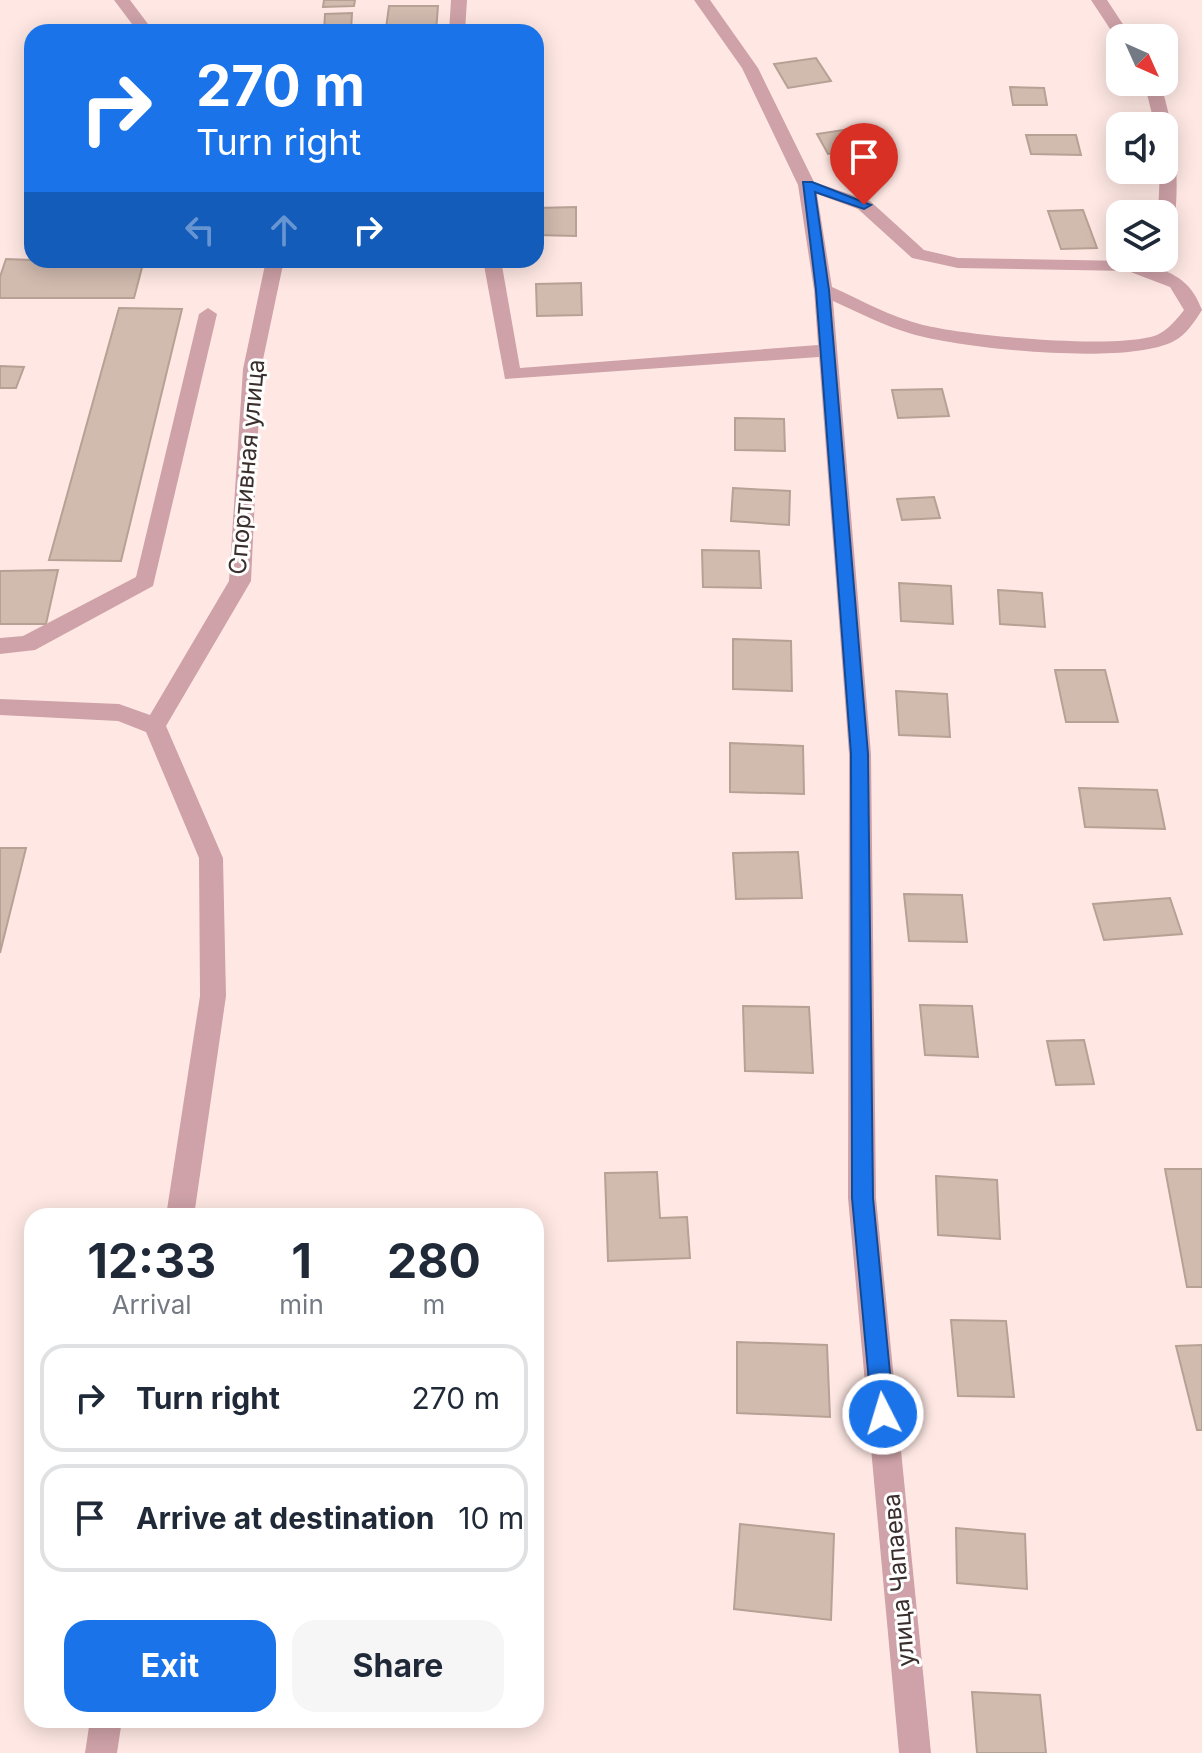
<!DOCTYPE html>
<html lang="en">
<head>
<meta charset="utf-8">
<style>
	:root { --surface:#fff; --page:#f6f6f7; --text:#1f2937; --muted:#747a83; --line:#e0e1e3; --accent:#1a73e8 }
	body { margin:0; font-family:Inter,sans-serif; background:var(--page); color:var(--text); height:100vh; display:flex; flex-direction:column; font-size:30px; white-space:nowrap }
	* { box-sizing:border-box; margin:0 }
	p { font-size:26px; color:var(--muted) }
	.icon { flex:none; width:44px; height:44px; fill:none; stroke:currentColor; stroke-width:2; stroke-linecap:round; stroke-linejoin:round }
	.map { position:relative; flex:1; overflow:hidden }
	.panel { position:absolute; left:24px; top:1208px; width:520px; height:520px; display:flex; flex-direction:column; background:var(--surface); border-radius:24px; box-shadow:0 4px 20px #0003 }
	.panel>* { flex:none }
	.guide { position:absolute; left:24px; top:24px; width:520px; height:244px; border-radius:24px; box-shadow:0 4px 20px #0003; background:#1a73e8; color:#fff; overflow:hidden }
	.needle { width:52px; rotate:135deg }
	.tools { position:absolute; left:1106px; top:24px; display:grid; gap:16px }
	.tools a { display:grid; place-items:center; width:72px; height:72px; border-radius:16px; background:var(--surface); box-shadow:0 4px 20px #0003; font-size:40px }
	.pin { position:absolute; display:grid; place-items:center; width:68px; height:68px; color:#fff; margin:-82px -34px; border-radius:50% 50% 50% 0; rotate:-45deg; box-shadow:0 0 8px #0007 }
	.pin .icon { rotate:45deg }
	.me { position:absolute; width:88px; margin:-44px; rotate:355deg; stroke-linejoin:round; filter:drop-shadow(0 0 6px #0008) }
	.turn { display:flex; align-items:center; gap:28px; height:168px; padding:0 40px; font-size:36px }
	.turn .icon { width:104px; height:104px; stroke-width:2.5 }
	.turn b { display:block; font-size:56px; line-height:68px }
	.lanes { display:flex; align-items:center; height:76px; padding:0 40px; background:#0003; justify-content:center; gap:40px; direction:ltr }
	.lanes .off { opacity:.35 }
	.eta { display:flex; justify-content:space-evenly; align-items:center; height:136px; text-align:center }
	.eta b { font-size:48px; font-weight:700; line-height:56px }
	.button { display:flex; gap:16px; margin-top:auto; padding:16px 40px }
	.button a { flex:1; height:92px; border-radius:24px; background:var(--accent); color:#fff; font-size:32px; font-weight:700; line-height:92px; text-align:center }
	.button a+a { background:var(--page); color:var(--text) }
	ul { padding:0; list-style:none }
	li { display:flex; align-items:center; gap:24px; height:108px; margin:0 16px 12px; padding:0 24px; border:4px solid var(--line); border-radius:24px }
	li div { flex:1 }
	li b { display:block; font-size:30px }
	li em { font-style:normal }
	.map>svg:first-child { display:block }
	.building { fill:#d1baae; stroke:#b7a094; stroke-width:2 }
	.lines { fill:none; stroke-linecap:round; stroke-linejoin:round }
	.minor { fill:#cea2a8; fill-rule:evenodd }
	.route { fill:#1a73e8; stroke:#114b97; stroke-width:2 }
	.labels { text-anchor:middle; stroke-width:6; stroke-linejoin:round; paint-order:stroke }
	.street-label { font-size:24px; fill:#3a2f2d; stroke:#fff }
</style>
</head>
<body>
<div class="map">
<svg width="1202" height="1753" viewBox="0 0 1202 1753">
	<rect width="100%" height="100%" fill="#ffe8e4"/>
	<g class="building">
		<polygon points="324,0 355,0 354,6 323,7"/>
		<polygon points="389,6 438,6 436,32 386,28"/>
		<polygon points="352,13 351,32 324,32 325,14"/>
		<polygon points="816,58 831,81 788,88 774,64"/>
		<polygon points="1010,87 1044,88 1047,105 1013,105"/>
		<polygon points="856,128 868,148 828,154 817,134"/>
		<polygon points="1026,135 1076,135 1081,155 1031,154"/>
		<polygon points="576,207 576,236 536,235 536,208"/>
		<polygon points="1083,210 1097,248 1061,249 1048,211"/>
		<polygon points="6,259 32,260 144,260 134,298 0,298 0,277"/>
		<polygon points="581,283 582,315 537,316 536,284"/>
		<polygon points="119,308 182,309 121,561 49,560"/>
		<polygon points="0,366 24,367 16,388 0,388"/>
		<polygon points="942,389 949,416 898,418 892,390"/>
		<polygon points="735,418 784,419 785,451 735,450"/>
		<polygon points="733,488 790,491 789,525 731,521"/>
		<polygon points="934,497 940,518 902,520 897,499"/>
		<polygon points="702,550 759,551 761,588 703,587"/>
		<polygon points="58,570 46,624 0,624 0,571"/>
		<polygon points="899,583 951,586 953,624 901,621"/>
		<polygon points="998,590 1042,593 1045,627 1000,624"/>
		<polygon points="733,639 791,641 792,691 733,689"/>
		<polygon points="1055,670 1105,670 1118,722 1066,722"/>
		<polygon points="896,691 947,694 950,737 899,735"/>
		<polygon points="730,743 803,746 804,794 730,792"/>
		<polygon points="1079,788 1157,790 1165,829 1085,827"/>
		<polygon points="0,848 26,848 0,953"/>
		<polygon points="798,852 802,898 736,899 733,853"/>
		<polygon points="904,894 962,895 967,942 909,941"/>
		<polygon points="1170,898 1182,934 1104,940 1093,904"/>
		<polygon points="920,1005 972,1006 978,1057 925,1055"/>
		<polygon points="743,1006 809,1007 813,1073 745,1071"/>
		<polygon points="1084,1040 1094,1084 1056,1085 1047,1041"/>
		<polygon points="1165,1169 1202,1169 1202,1287 1187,1287"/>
		<polygon points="657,1172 660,1218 687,1217 690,1258 608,1261 605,1173"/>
		<polygon points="936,1176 997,1180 1000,1239 938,1235"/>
		<polygon points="951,1320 1006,1321 1014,1397 958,1396"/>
		<polygon points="737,1342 827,1345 830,1417 737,1413"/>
		<polygon points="1202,1345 1202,1430 1197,1430 1176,1346"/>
		<polygon points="740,1524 834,1534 831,1620 734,1609"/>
		<polygon points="956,1528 1025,1534 1027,1589 957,1583"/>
		<polygon points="972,1692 1040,1695 1046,1753 977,1753"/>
	</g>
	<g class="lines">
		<g class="minor">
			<polygon points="114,0 130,0 154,32 138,32"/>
			<polygon points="451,0 467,0 465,32 449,32"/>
			<path d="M694 0H710L758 68 814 182 870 201 924 250 958 258 1129 261 1145 258 1152 263 1150 266C1176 273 1192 283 1202 310 1195 321 1186 335 1174 341 1128 366 964 349 912 334 885 326 859 313 833 301L871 754 876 1198 931 1753H899L848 1198 849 754 819 357 505 379 483 260H501L520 368 818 345 814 290 798 185 742 68ZM817 194 858 209 912 258 958 268 1128 271 1170 287 1184 310C1177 319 1168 330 1157 335 1115 350 969 336 923 325 891 317 861 300 832 287Z"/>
			<polygon points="1091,0 1107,0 1132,38 1120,38 1118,41"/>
			<path d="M1144 82H1160C1176 133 1181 181 1173 234L1164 239V214H1158L1160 170H1164V126H1155Z"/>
			<polygon points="266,260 284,260 261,369 251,581 166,726 223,858 226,996 194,1216 166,1216 200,996 199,858 146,732 118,721 0,715 0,699 119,704 150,715 229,581 243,369"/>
			<polygon points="208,308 217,314 153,586 35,650 0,654 0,638 23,636 136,577 199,314"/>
			<polygon points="90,1720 122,1720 117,1753 85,1753"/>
		</g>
	</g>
	<polygon class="route" points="803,182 812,182 871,205 864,209 815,192 829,290 868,754 873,1198 894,1414 891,1422 883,1425 875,1422 872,1414 852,1198 851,754 816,290"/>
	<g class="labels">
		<g class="street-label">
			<text transform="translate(247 467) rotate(-85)" y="8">Спортивная улица</text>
			<text transform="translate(899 1580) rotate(-95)" y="8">улица Чапаева</text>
		</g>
	</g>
</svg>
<div class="tools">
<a><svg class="needle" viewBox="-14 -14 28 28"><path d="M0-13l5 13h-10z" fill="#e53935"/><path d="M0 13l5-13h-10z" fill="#747a83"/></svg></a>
<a><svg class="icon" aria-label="sound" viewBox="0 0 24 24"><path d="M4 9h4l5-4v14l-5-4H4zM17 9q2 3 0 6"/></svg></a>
<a><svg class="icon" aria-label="layers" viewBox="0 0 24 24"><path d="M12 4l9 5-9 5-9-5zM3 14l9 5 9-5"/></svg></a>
</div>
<div class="pin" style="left:864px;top:205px;background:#d93025"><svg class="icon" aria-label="arrive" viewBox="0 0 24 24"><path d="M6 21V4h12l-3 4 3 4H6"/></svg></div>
<svg class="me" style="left:883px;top:1414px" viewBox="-20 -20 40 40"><circle r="17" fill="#1a73e8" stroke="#fff" stroke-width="3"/><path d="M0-11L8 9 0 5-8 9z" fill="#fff"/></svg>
<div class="guide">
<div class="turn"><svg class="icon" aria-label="right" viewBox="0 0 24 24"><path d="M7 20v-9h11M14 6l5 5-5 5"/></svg><div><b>270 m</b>Turn right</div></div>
<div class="lanes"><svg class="icon off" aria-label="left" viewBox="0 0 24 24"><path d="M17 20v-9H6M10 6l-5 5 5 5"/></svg><svg class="icon off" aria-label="ahead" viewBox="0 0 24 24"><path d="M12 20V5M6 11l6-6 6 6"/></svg><svg class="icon" aria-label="right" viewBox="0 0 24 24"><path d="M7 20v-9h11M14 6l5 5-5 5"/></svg></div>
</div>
<section class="panel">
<div class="eta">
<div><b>12:33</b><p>Arrival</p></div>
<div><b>1</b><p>min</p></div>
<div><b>280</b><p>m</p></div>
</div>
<ul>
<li><svg class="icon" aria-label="right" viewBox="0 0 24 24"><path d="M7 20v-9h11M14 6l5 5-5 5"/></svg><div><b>Turn right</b></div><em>270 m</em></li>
<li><svg class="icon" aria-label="arrive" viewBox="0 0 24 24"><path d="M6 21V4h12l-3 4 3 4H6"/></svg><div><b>Arrive at destination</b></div><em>10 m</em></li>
</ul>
<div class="button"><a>Exit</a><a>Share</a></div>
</section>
</div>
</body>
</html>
